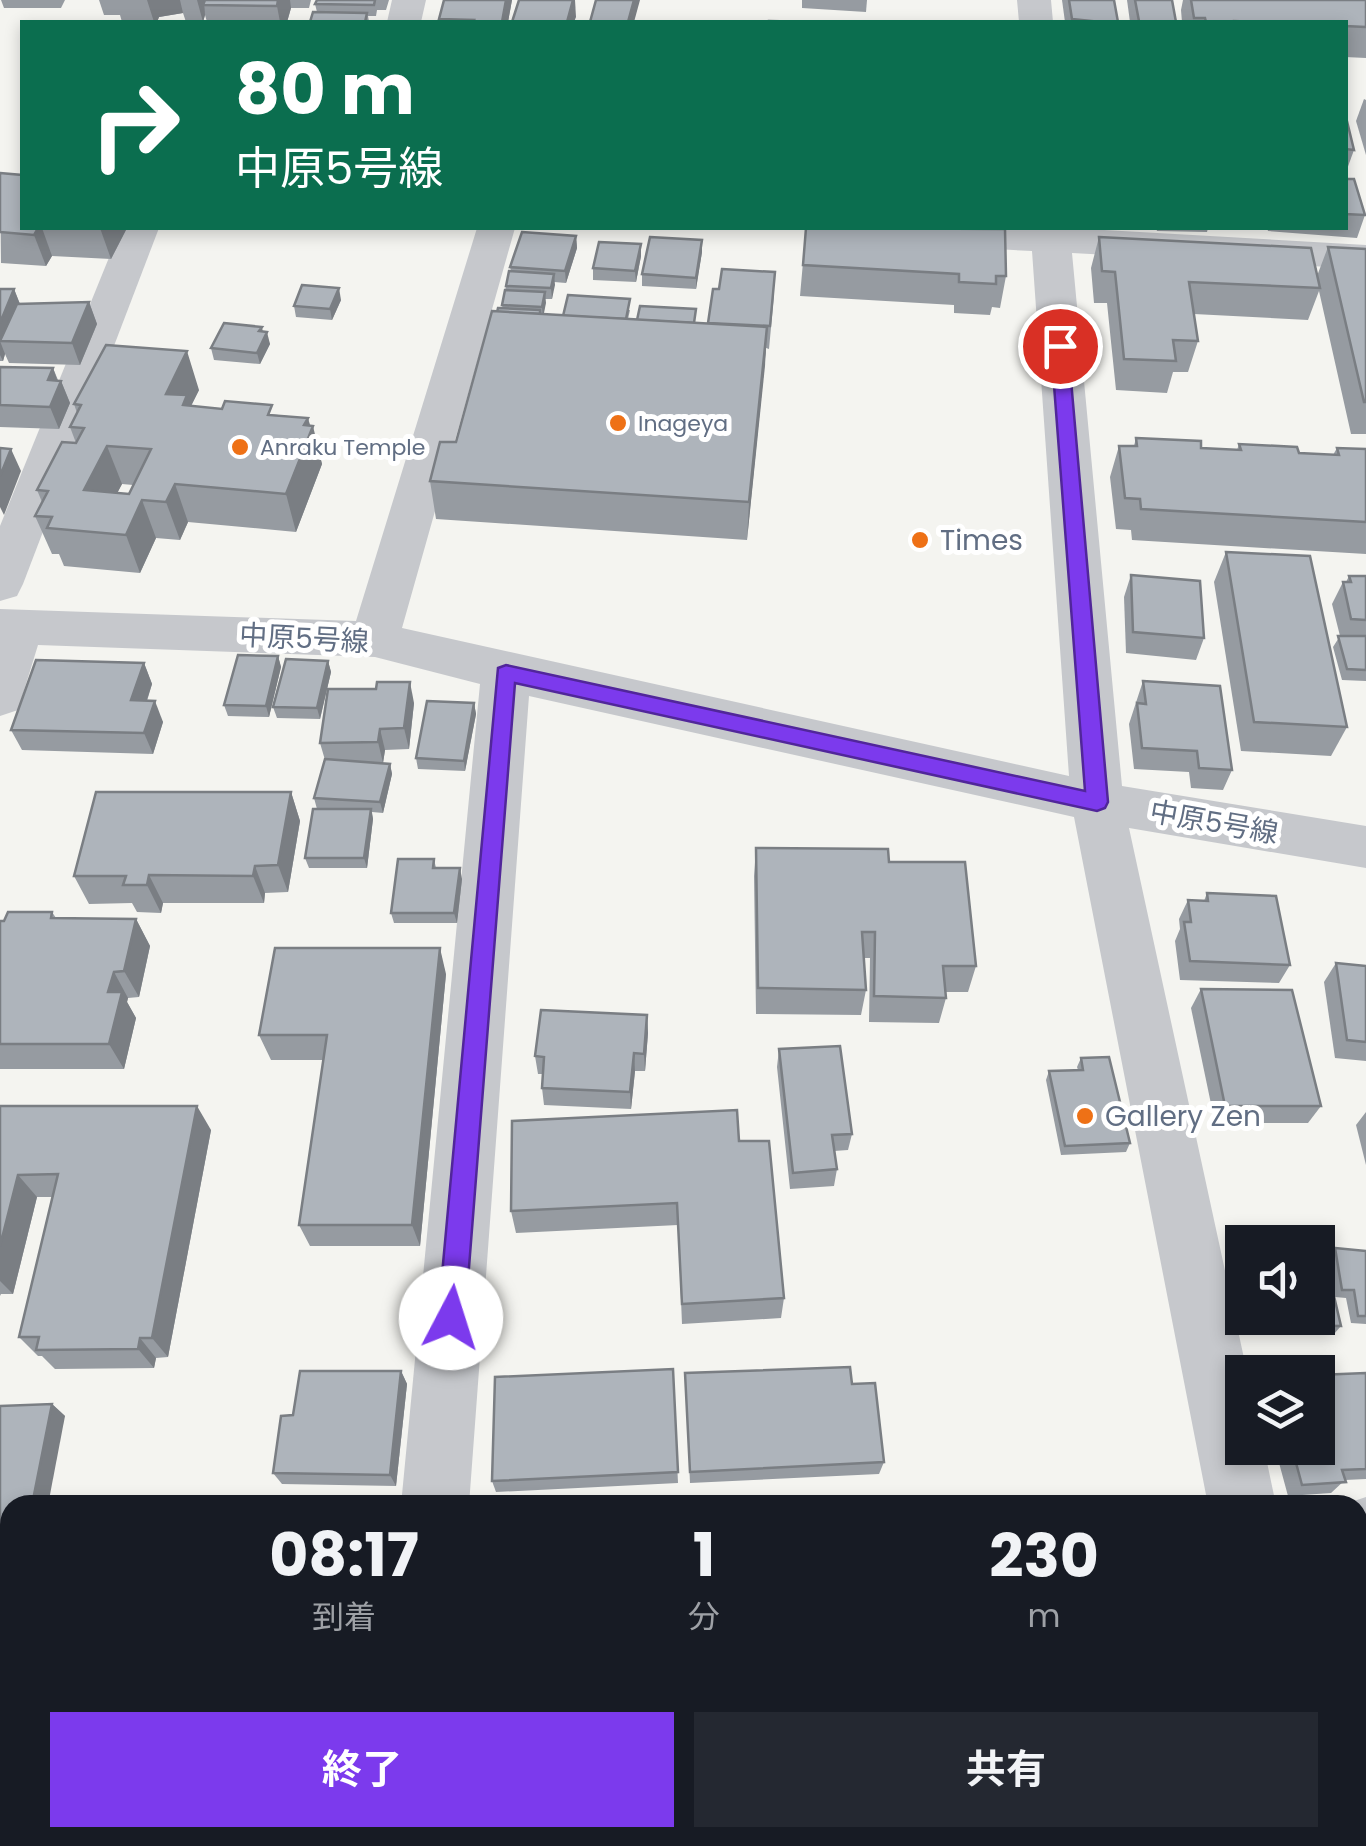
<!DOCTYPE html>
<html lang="ja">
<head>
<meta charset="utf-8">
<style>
	:root { --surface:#171b24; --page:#242831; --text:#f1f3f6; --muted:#9ea1a6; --accent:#7c3aed }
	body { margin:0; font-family:Poppins,"Noto Sans JP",sans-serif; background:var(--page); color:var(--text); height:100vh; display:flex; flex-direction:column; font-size:38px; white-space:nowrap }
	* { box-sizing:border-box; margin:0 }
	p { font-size:32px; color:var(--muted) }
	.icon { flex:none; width:55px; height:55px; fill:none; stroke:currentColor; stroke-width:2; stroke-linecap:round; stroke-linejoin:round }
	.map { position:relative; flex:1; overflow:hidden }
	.panel { position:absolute; left:0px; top:1495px; width:1368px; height:352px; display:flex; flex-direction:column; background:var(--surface); border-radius:30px 30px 0 0; box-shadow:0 5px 15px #0003 }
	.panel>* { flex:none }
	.top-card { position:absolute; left:20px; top:20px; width:1328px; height:210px; border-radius:0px; box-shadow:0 5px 15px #0003; background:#0b6e4f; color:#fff; overflow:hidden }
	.buttons { position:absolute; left:1225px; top:1225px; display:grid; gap:20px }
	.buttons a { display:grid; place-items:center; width:110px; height:110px; border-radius:0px; background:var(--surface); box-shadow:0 5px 15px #0003; font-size:50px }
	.pin { position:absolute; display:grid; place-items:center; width:85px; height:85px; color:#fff; margin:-42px; border:5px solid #fff; border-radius:50%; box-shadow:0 2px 10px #0007 }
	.me { position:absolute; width:110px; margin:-55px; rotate:5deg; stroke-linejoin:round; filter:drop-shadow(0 0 8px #0008) }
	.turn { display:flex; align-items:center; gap:35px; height:210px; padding:0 50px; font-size:45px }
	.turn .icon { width:130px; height:130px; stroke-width:2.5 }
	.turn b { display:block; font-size:70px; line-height:85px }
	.eta { display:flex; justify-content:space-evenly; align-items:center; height:170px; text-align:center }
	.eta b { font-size:60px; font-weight:700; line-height:70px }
	.action { display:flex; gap:20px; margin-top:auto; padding:20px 50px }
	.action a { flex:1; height:115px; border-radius:0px; background:var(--accent); color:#fff; font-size:40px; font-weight:700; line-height:115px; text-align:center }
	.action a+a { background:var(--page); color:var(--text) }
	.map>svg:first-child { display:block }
	.built { fill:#e4e5e3 }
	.water { fill:#c1c9d0 }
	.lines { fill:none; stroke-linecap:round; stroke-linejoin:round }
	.minor { fill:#c6c8cc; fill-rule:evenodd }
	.wall { fill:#969ba1; fill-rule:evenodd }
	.shaded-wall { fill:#7a7e83 }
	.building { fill:#aeb4bb; stroke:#7a7e83; stroke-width:2.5; fill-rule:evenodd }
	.route { fill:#7c3aed; stroke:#51269a; stroke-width:2.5 }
	.poi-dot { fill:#ee7116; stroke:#fff; stroke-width:4 }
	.labels { text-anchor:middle; stroke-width:10; stroke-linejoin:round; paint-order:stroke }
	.far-poi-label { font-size:22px; fill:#616e83; stroke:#fff; text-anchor:start }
	.poi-label { font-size:28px; fill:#616e83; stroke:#fff; text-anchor:start }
	.street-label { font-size:28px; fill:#616e83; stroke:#fff }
</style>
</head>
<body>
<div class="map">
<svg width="1366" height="1846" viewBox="0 0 1366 1846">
	<rect width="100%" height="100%" fill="#f4f4f0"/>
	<polygon class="built" points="10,1630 10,1838 408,1838 408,1846 0,1846 0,1631"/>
	<polygon class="water" points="10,1806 10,1838 213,1838 212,1846 1,1846"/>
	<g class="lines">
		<g class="minor">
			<polygon points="392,0 426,0 421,22 387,22"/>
			<polygon points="1017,0 1051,0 1053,22 1019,22"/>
			<polygon points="121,228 159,228 23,584 17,596 0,601 0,526"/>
			<polygon points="477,228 515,228 402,628 1069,776 1032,251 829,240 815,236 810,228 1069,228 1366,245 1366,269 1072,253 1122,786 1366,826 1366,868 1129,828 1247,1372 1242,1372 1242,1448 1264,1448 1276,1505 1208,1505 1074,817 529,696 469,1505 401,1505 480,684 375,657 38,645 18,710 0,716 0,609 356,621"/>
			<polygon points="1366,1497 1366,1567 1358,1568 1358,1505 1342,1505"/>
			<rect x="0" y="1568" width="10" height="72"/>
			<polygon points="413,1838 489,1838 490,1846 414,1846"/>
			<polygon points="1271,1838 1347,1838 1348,1846 1272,1846"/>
		</g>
	</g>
	<g class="wall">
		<polygon points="1,0 65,0 61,8 4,8"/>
		<polygon points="99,0 311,0 309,8 291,8 287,22 207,22 205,15 203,22 186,22 183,13 159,17 157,22 122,22 120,15 104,15"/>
		<polygon points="317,0 389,0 386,10 377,10 376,16 368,16 369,22 310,22 317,12 315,4"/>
		<polygon points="444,0 512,0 508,22 440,22"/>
		<polygon points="802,0 867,0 866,12 802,8"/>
		<polygon points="1062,0 1114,0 1118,22 1065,22"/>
		<polygon points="1127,0 1172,0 1176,22 1130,22"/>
		<polygon points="1183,0 1366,0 1366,58 1345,57 1345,22 1182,22 1181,10"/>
		<polygon points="1364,99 1366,100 1366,155 1356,121"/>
		<polygon points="1345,113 1354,150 1346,172 1345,172"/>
		<polygon points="0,173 22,228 127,228 111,259 52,256 46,266 1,263"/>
		<polygon points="1345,179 1365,215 1357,238 1268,231 1267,228 1345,228"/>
		<polygon points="806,228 1006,276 1000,308 992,307 990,315 954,313 954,305 800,296"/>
		<polygon points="1096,228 1151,228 1150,230"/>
		<polygon points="1156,228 1208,228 1207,232 1157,231"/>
		<polygon points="576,236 577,248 566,283 554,282 552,299 545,299 543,314 563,316 630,310 628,319 708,324 774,295 769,349 766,348 747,540 436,519 430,481 456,442 497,312 502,308 506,286 511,271 510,267"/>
		<polygon points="1099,237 1317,276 1328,247 1366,249 1366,434 1351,434 1319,291 1308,320 1194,314 1198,341 1188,372 1173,372 1167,393 1116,390 1107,303 1094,303 1091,268"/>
		<polygon points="641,244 641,256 636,282 593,280 593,268"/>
		<polygon points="702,252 696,289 642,286 642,274"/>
		<polygon points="0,289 14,289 20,304 89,302 97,324 80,365 9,363 5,354 3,361 0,361"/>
		<polygon points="341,300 332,320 296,317 294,306"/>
		<polygon points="263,332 270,344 260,364 214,360 211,348"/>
		<polygon points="0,367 53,368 58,380 61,381 70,403 59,429 0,427"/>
		<path d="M199 390 191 406 308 418 322 464 296 532 188 522 180 540 156 538 140 573 64 566 59 554H52L35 516 42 502 37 490 76 443 70 427 77 413 74 404ZM122 484 133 485 129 494 117 493Z"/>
		<polygon points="1136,438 1201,448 1237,450 1239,444 1299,453 1333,455 1337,448 1366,449 1366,554 1132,540 1131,530 1116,529 1110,477 1119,446 1134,446"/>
		<polygon points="1226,552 1347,727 1331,756 1241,751 1214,582"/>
		<polygon points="1131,575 1204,638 1196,660 1126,653 1124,597"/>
		<polygon points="1349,576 1366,576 1366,681 1342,680 1333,647 1340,636 1332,604 1343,582 1346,582"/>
		<polygon points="278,656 281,667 269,717 228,716 224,705"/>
		<polygon points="328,661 331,672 320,719 277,718 273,707"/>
		<polygon points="144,663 152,684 147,701 163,722 153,754 22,750 11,730"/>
		<polygon points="1143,681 1232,770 1223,790 1191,788 1189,772 1134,769 1129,724"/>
		<polygon points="414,703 409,749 385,750 383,763 390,764 392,774 383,813 372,812 373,819 367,868 309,868 305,858 317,809 314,798 325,760 320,743"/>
		<polygon points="474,703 476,714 465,771 418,769 416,758"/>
		<polygon points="291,792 300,821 288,892 265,893 264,903 163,903 161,913 137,912 132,903 89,904 74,876"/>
		<polygon points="756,848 889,862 976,966 968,992 945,992 946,998 939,1023 869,1022 870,958 864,958 866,990 861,1015 756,1014 754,876"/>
		<polygon points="434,859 436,868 462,879 457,923 394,923 391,913"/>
		<polygon points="1207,893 1290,965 1279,983 1180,980 1175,941 1180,929 1179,919 1188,900 1204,901"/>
		<polygon points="52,912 56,918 136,919 150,946 139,997 128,998 127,1002 136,1018 124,1069 0,1069 0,921"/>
		<polygon points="1336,963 1366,966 1366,1061 1335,1058 1324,982"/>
		<polygon points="446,974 420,1246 310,1246 299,1225 323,1060 271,1060 259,1035"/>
		<polygon points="1201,989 1321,1106 1308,1123 1215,1123 1191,1008"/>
		<polygon points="647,1015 648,1033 645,1071 635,1071 631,1109 544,1105 542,1088 543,1074 538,1074 535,1056"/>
		<polygon points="779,1049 852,1134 848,1150 834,1151 837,1169 834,1186 790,1189 777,1067"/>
		<polygon points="1081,1058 1130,1143 1126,1152 1061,1155 1046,1080 1049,1071 1078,1070 1077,1067"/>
		<polygon points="0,1106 211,1130 168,1357 156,1358 154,1368 55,1369 42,1356 38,1356 19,1337 53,1197 37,1197 13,1294 1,1294 0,1296"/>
		<polygon points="1366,1112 1366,1165 1356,1125"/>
		<polygon points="739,1141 784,1298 781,1318 682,1324 678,1225 516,1233 511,1211"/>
		<polygon points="1244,1231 1279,1231 1280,1238 1318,1237 1328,1275 1321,1282 1318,1282 1318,1242 1242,1242 1242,1266 1242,1263 1232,1264 1229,1247"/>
		<polygon points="1335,1248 1366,1251 1366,1324 1351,1323 1346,1298 1335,1297 1328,1256"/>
		<polygon points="1261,1318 1318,1318 1341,1326 1334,1334 1264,1332"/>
		<polygon points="673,1369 678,1483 496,1492 492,1481"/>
		<polygon points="401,1371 407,1384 396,1486 282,1484 273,1473 293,1415"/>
		<polygon points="685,1373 884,1462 879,1474 690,1483"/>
		<polygon points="1366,1373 1366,1479 1345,1480 1331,1493 1288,1496 1275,1448 1318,1448"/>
		<polygon points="52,1404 65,1416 10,1505 10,1539 0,1539 0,1406"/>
	</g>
	<g class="shaded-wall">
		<polygon points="147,0 180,0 183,13 159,17 157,22 154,22"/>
		<polygon points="197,0 204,0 205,15 203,22"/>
		<polygon points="278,0 290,0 291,8 287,22 280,22 277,6"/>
		<polygon points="506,0 512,0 508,22 502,22"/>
		<polygon points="573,0 575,0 576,17 574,22 567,22"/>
		<polygon points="634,0 640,0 634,22 628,22"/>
		<polygon points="38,228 42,228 52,256 46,266 34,235"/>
		<polygon points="100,228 127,228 111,259"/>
		<polygon points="576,236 577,248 566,283 565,271"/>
		<polygon points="702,240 702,252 696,289 696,278"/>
		<polygon points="641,244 641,256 636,282 635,271"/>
		<polygon points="554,274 555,285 552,299 551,288"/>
		<polygon points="339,288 341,300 332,320 330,309"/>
		<polygon points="14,289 23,312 0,341 0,323"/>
		<polygon points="545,292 546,303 543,318 542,307"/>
		<polygon points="89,302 97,324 80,365 72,343"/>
		<polygon points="262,327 264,338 267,332 270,344 260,364 257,353 259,331"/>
		<polygon points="767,327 765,366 747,540 749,502"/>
		<polygon points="0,341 5,354 3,361 0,355"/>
		<polygon points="187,351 199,390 191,406 199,434 166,394"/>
		<polygon points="53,368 59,385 61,381 70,403 59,429 50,407 48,380"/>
		<polygon points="308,418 311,431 313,426 322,464 296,532 286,494 304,425"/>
		<polygon points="107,446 122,484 99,528 84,490"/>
		<polygon points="11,449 21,471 4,515 0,507 0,476"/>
		<polygon points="175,484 188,522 180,540 166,502"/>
		<polygon points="142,500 156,538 140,573 126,535"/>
		<polygon points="278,656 281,667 269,717 266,706"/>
		<polygon points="328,661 331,672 320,719 317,708"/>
		<polygon points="144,663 152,684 140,721 131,700"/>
		<polygon points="410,682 414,703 409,749 404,728"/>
		<polygon points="155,701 163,722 153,754 144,733"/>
		<polygon points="474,703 476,714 465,771 464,761"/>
		<polygon points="380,729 385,750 383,763 378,742"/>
		<polygon points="390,764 392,774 383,813 380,802"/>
		<polygon points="291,792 300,821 288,892 278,865"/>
		<polygon points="371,809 373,819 367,868 364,858"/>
		<polygon points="255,866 265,893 264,903 253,876"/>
		<polygon points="460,868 462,879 457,923 454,913"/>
		<polygon points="149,875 163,903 161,913 147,885"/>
		<polygon points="136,919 150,946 139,997 124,971"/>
		<polygon points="440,948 446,974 420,1246 412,1225"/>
		<polygon points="114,972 128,998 127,1002 136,1018 124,1069 109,1044 108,992"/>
		<polygon points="647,1015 648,1033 645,1071 644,1054"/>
		<polygon points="634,1053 635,1071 631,1109 630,1092"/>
		<polygon points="197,1106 211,1130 168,1357 152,1338"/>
		<polygon points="18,1175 37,1197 13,1294 0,1281 0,1246"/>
		<polygon points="140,1338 156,1358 154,1368 138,1349"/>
		<polygon points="401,1371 407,1384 396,1486 390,1475"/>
		<polygon points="52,1404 65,1416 48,1505 32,1505"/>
		<polygon points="368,1838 380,1838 379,1846 368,1846"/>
	</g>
	<g class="building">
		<polygon points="205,0 278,0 277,6 203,5"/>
		<polygon points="317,0 375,0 374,5 315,4"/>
		<polygon points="444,0 506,0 502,22 473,22 474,20 439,19"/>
		<polygon points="519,0 573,0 567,22 512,22"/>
		<polygon points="596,0 634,0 628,22 590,22"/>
		<polygon points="1069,0 1114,0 1118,22 1101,22 1072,19"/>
		<polygon points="1135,0 1172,0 1176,22 1139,21"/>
		<polygon points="1191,0 1366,0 1366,27 1345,26 1345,22 1260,22 1234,21 1234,22 1206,22 1205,18 1194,18"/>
		<polygon points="313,12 367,13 365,22 310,22"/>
		<polygon points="769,21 812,22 769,22"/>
		<polygon points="1345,113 1354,150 1345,149"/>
		<polygon points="0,173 22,175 22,228 38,228 34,235 0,232"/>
		<polygon points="1345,179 1354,179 1365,215 1345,214"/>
		<polygon points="806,228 1005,229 1006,276 996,276 996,284 959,282 959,274 803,265"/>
		<polygon points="522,232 576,236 565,271 510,267"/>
		<polygon points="650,237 702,240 696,278 642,274"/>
		<polygon points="1099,237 1311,248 1320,288 1189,282 1198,341 1173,340 1176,361 1124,359 1115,272 1102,271"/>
		<polygon points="599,242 641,244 635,271 593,268"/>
		<polygon points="1328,247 1366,249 1366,402 1364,402"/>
		<polygon points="722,269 775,272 770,326 708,323 713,289 719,289"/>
		<polygon points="509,271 554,274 551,288 506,286"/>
		<polygon points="302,285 339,288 330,309 294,306"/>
		<polygon points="0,289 14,289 0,323"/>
		<polygon points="505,290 545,292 542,307 502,305"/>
		<polygon points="568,295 630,299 626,319 563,316"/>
		<polygon points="89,302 72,343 0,341 17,304"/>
		<polygon points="640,306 696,309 694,323 637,320"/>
		<polygon points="498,308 540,310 540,314 497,312"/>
		<polygon points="492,311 767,327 749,502 430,481 440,442 456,442"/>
		<polygon points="224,323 262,327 259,331 267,332 257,353 211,348"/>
		<path d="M106 345 187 351 166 394 187 395 183 405 222 409 225 401 272 405 268 415 308 418 304 425 313 426 286 494 175 484 166 502 142 500 126 535 47 528 52 517 35 516 48 491 37 490 62 442 76 443 84 428 70 427 81 405 74 404ZM107 446 151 449 129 494 84 490Z"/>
		<polygon points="0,367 53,368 48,380 61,381 50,407 0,405"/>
		<polygon points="1136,438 1201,441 1201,448 1241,450 1239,444 1297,447 1299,453 1339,455 1337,448 1366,449 1366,522 1141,509 1140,499 1125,498 1119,446 1137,446"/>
		<polygon points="0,448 11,449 0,476"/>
		<polygon points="1226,552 1310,556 1347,727 1254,722"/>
		<polygon points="1131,575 1200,581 1204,638 1133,632"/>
		<polygon points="1349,576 1366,576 1366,620 1351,619 1343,582 1351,582"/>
		<polygon points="1338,636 1366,636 1366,670 1347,669"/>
		<polygon points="238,655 278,656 266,706 224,705"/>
		<polygon points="286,659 328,661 317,708 273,707"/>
		<polygon points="36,660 144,663 131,700 155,701 144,733 11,730"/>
		<polygon points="1143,681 1220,686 1232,770 1199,768 1197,751 1142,748 1137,703 1146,704"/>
		<polygon points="377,682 410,682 404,728 380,729 378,742 320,743 328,689 376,689"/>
		<polygon points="427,701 474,703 464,761 416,758"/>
		<polygon points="325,759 390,764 380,802 314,798"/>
		<polygon points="96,792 291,792 278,865 255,866 253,876 149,875 147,885 123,885 126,876 74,876"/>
		<polygon points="313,809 371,809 364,858 305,858"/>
		<polygon points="756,848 888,849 889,862 965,862 976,966 943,966 946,998 874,996 875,932 862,932 866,990 758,988"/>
		<polygon points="398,859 434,859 433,868 460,868 454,913 391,913"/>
		<polygon points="1207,893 1276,896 1290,965 1190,961 1184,922 1191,922 1188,900 1208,901"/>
		<polygon points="8,912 52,912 51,918 136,919 124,971 114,972 108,992 122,992 109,1044 0,1044 0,921 4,921"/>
		<polygon points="275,948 440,948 412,1225 299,1225 327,1035 259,1035"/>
		<polygon points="1336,963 1366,966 1366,1042 1347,1040"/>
		<polygon points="1201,989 1292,990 1321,1106 1225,1106"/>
		<polygon points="541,1010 647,1015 644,1054 634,1053 630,1092 542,1088 544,1057 535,1056"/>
		<polygon points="840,1046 852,1134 832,1135 837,1169 793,1173 779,1049"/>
		<polygon points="1109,1057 1130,1143 1065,1146 1049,1071 1083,1070 1081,1058"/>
		<polygon points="0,1106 197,1106 152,1338 140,1338 138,1349 36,1350 39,1337 19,1337 58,1174 18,1175 0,1246"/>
		<polygon points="737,1110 739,1141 769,1141 784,1298 682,1304 677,1203 511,1211 512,1121"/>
		<polygon points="1244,1231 1279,1231 1280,1238 1318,1237 1328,1275 1318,1275 1318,1242 1242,1242 1242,1256 1238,1256 1235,1239 1246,1239"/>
		<polygon points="1335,1248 1366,1251 1366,1316 1358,1316 1354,1290 1342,1290"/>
		<polygon points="1318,1290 1318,1292 1333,1292 1341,1326 1271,1325 1269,1318 1318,1318"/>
		<polygon points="850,1367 852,1384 875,1383 884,1462 690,1472 685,1373"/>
		<polygon points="673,1369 678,1472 492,1481 495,1377"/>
		<polygon points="300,1371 401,1371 390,1475 273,1473 281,1416 293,1415"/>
		<polygon points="1366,1373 1366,1469 1342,1470 1346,1482 1302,1485 1292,1448 1318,1448 1318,1375"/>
		<polygon points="52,1404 32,1505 10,1505 10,1529 0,1529 0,1406"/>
		<polygon points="269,1838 368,1838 368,1846 268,1846"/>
		<polygon points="536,1838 1227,1838 1229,1846 535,1846"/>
	</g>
	<polygon class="route" points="1060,341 1068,346 1108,802 1105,808 1097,811 515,683 465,1318 461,1327 451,1330 442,1327 438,1318 498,668 506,665 1085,791 1051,346"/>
	<g class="poi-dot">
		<circle cx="618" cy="423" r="10"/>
		<circle cx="240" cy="447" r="10"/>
		<circle cx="920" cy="540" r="10"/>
		<circle cx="1085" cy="1116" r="10"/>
	</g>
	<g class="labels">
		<g class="far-poi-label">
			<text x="638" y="431">Inageya</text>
			<text x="260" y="455">Anraku Temple</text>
		</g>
		<g class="poi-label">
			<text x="940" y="550">Times</text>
			<text x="1105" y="1126">Gallery Zen</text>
		</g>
		<g class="street-label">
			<text transform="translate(304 638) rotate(3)" y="10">中原5号線</text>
			<text transform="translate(1214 822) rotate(10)" y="10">中原5号線</text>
		</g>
	</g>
</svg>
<div class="buttons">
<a><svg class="icon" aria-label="sound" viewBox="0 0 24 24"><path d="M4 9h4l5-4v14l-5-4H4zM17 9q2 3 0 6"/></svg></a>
<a><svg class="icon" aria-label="layers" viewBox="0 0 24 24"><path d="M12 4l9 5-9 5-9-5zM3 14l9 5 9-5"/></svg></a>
</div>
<div class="pin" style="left:1060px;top:346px;background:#d93025"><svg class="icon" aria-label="arrive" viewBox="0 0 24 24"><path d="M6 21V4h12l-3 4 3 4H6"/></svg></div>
<svg class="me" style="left:451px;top:1318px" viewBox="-20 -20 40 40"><circle r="19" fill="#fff"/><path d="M0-13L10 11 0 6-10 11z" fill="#7c3aed"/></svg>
<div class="top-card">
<div class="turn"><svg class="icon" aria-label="right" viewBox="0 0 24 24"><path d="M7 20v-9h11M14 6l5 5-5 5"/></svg><div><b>80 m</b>中原5号線</div></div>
</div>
<section class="panel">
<div class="eta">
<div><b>08:17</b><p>到着</p></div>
<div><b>1</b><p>分</p></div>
<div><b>230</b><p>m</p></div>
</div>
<div class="action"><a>終了</a><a>共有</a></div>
</section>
</div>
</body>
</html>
